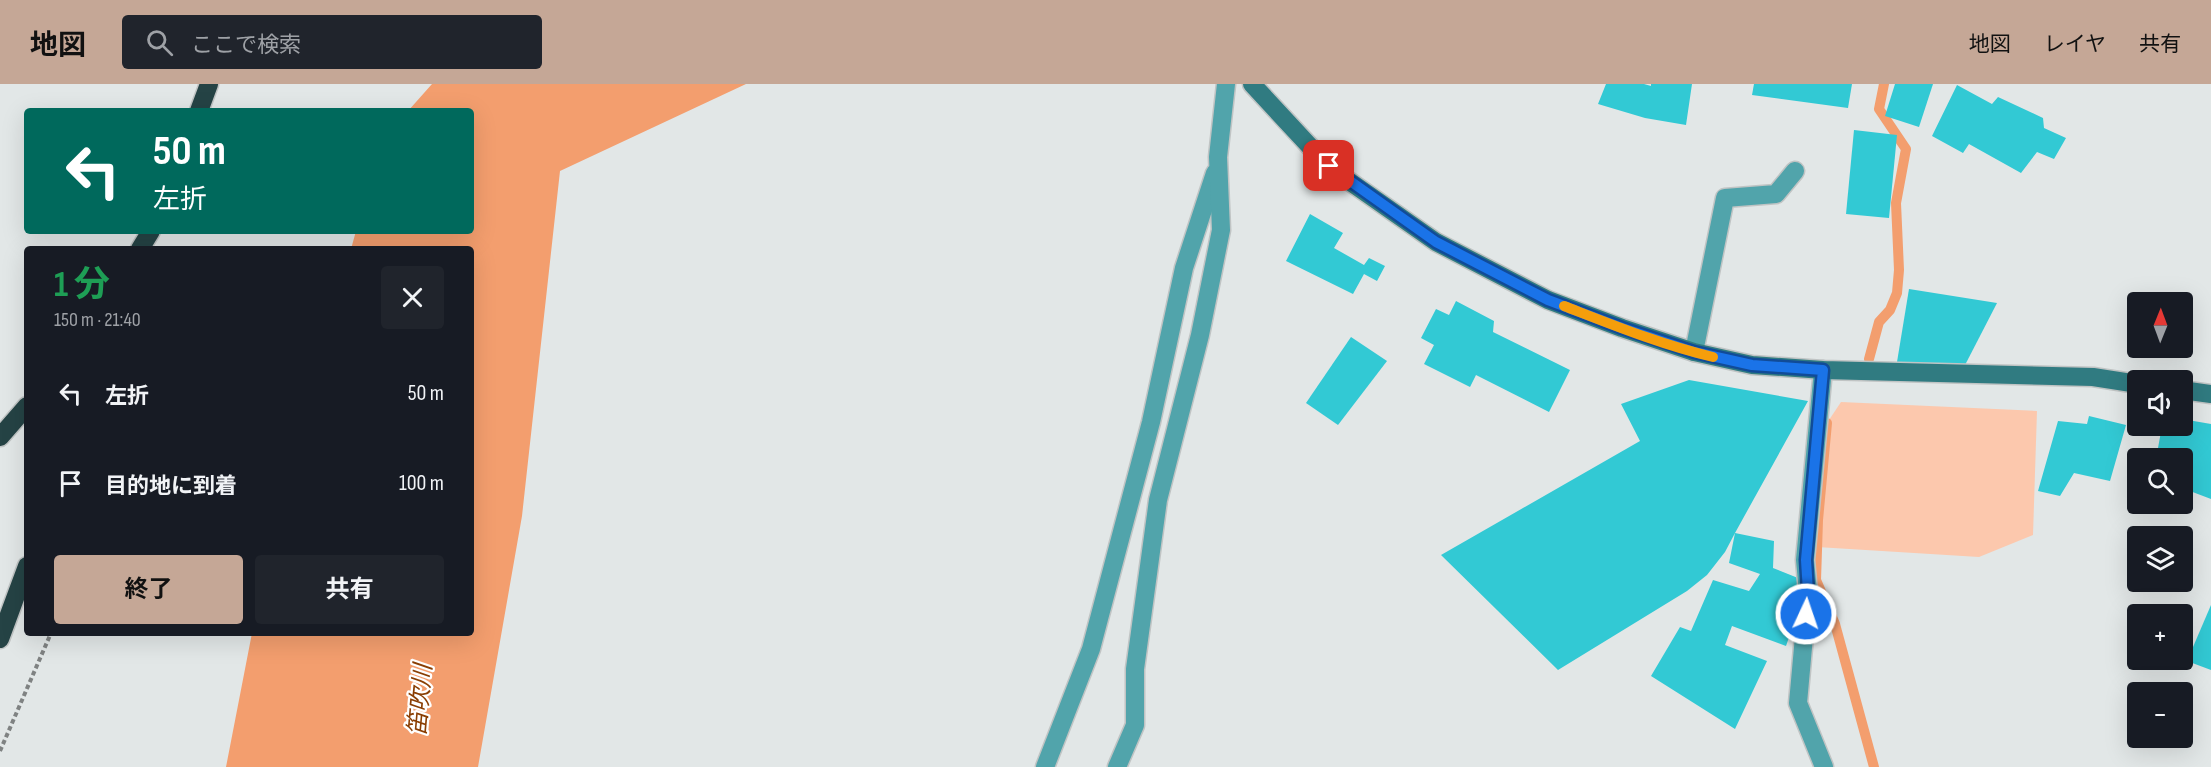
<!DOCTYPE html>
<html lang="ja">
<head>
<meta charset="utf-8">
<style>
	:root { --surface:#171b24; --page:#20242c; --text:#f1f3f6; --muted:#9ea1a6; --accent:#c5a796 }
	body { margin:0; font-family:"Sofia Sans Condensed","Noto Sans JP",sans-serif; background:var(--page); color:var(--text); height:100vh; display:flex; flex-direction:column; font-size:22px; white-space:nowrap }
	* { box-sizing:border-box; margin:0 }
	p { font-size:20px; color:var(--muted) }
	.icon { flex:none; width:33px; height:33px; fill:none; stroke:currentColor; stroke-width:2; stroke-linecap:round; stroke-linejoin:round }
	.map { position:relative; flex:1; overflow:hidden }
	.drawer { position:absolute; left:24px; top:162px; width:450px; height:390px; display:flex; flex-direction:column; background:var(--surface); border-radius:6px; box-shadow:0 6px 24px #0002 }
	.drawer>* { flex:none }
	.guide { position:absolute; left:24px; top:24px; width:450px; height:126px; border-radius:6px; box-shadow:0 6px 24px #0002; background:#00695c; color:#fff; overflow:hidden }
	.needle { width:39px; rotate:1deg }
	.buttons { position:absolute; left:2127px; top:208px; display:grid; gap:12px }
	.buttons a { display:grid; place-items:center; width:66px; height:66px; border-radius:6px; background:var(--surface); box-shadow:0 6px 24px #0002; font-size:30px }
	.pin { position:absolute; display:grid; place-items:center; width:51px; height:51px; color:#fff; margin:-26px; border-radius:12px; box-shadow:0 3px 9px #0006 }
	.me { position:absolute; width:66px; margin:-33px; rotate:3deg; stroke-linejoin:round; filter:drop-shadow(0 0 4px #0008) }
	.turn { display:flex; align-items:center; gap:21px; height:126px; padding:0 30px; font-size:27px }
	.turn .icon { width:78px; height:78px; stroke-width:2.5 }
	.turn b { display:block; font-size:42px; line-height:51px }
	.round { display:grid; place-items:center; flex:none; width:63px; height:63px; border-radius:6px; background:var(--page) }
	.head { display:flex; align-items:center; justify-content:space-between; height:102px; padding:0 30px }
	h1 { font-size:36px; font-weight:700; line-height:45px; color:#1e9e55 }
	.primary-button { display:flex; gap:12px; margin-top:auto; padding:12px 30px }
	.primary-button a { flex:1; height:69px; border-radius:6px; background:var(--accent); color:#111; font-size:24px; font-weight:700; line-height:69px; text-align:center }
	.primary-button a+a { background:var(--page); color:var(--text) }
	ul { padding:0; list-style:none }
	li { display:flex; align-items:center; gap:18px; height:90px; padding:0 30px }
	li div { flex:1 }
	li b { display:block; font-size:22px }
	li em { font-style:normal }
	header { display:flex; align-items:center; gap:36px; box-sizing:border-box; height:84px; padding:0 30px; background:var(--accent); color:#111 }
	header strong { font-size:28px }
	nav { display:flex; gap:33px; margin-inline-start:auto; font-size:21px }
	.search { width:420px; height:54px; background:var(--page); display:flex; align-items:center; gap:15px; box-sizing:border-box; padding:0 21px; border-radius:6px; color:var(--muted); font-size:22px }
	.map>svg:first-child { display:block }
	.green { fill:#fcc8ad }
	.water { fill:#f39e6e }
	.lines { fill:none; stroke-linecap:round; stroke-linejoin:round }
	.stream { stroke:#f39e6e; stroke-width:10 }
	.building { fill:#32c9d4 }
	.lane-casing { stroke:#c0c4c4; stroke-width:21 }
	.street-casing { stroke:#c0c4c4; stroke-width:21 }
	.secondary-casing { stroke:#c0c4c4; stroke-width:21 }
	.highway-casing { stroke:#c0c4c4; stroke-width:21 }
	.path { stroke:#7f8282; stroke-width:4; stroke-dasharray:4.5 3; stroke-linecap:butt }
	.lane { stroke:#51a4ab; stroke-width:18 }
	.street { stroke:#51a4ab; stroke-width:18 }
	.secondary { stroke:#307b81; stroke-width:18 }
	.highway { stroke:#254345; stroke-width:18 }
	.route-casing { stroke:#114b97; stroke-width:15 }
	.route { stroke:#1a73e8; stroke-width:10 }
	.slow { stroke:#f59e0b; stroke-width:10 }
	.labels { text-anchor:middle; stroke-width:4.5; stroke-linejoin:round; paint-order:stroke }
	.water-label { font-size:24px; font-style:italic; fill:#8a3e03; stroke:#fff }
</style>
</head>
<body>
<header>
<strong>地図</strong>
<div class="search"><svg class="icon" aria-label="search" viewBox="0 0 24 24"><circle cx="10" cy="10" r="6"/><path d="M15 15l6 6"/></svg>ここで検索</div>
<nav><a>地図</a><a>レイヤ</a><a>共有</a></nav>
</header>
<div class="map">
<svg width="2211" height="683" viewBox="0 0 2211 683">
	<rect width="100%" height="100%" fill="#e2e7e7"/>
	<polygon class="green" points="1841,318 2037,327 2033,451 1979,473 1817,463 1827,339"/>
	<polygon class="water" points="432,0 746,0 560,87 522,432 478,683 226,683 252,549 471,549 471,165 351,165 356,147 471,147 471,27 408,27"/>
	<g class="lines">
		<g class="stream">
			<polyline points="1869,275 1879,238 1890,226 1897,209 1899,186 1896,119 1906,65 1879,25 1884,0"/>
			<polyline points="1827,339 1818,436 1816,496 1835,540 1874,683"/>
		</g>
	</g>
	<g class="building">
		<polygon points="1606,0 1644,0 1651,2 1651,0 1692,0 1686,41 1645,34 1598,20"/>
		<polygon points="1754,0 1852,0 1848,24 1752,11"/>
		<polygon points="1895,0 1933,0 1919,43 1885,32"/>
		<polygon points="1957,1 1992,20 1998,13 2043,34 2044,44 2066,54 2054,75 2037,68 2021,89 1969,60 1963,69 1932,52"/>
		<polygon points="1854,46 1897,51 1889,134 1846,130"/>
		<polygon points="1310,130 1343,149 1334,164 1364,181 1369,174 1385,182 1377,197 1364,190 1353,210 1286,177"/>
		<polygon points="1909,205 1997,219 1964,283 1897,278"/>
		<polygon points="1456,217 1494,237 1493,248 1570,286 1549,328 1476,291 1470,303 1424,280 1434,261 1421,254 1436,225 1449,231"/>
		<polygon points="1351,253 1387,277 1338,341 1306,319"/>
		<polygon points="1689,296 1808,317 1735,449 1774,457 1773,484 1808,498 1786,562 1732,542 1725,561 1767,577 1735,645 1651,592 1680,543 1691,547 1713,496 1749,507 1760,490 1729,479 1735,449 1725,468 1707,491 1687,507 1558,586 1441,471 1640,357 1621,320"/>
		<polygon points="2089,332 2126,341 2110,397 2074,389 2060,412 2038,407 2058,337 2087,340"/>
		<polygon points="2182,335 2211,340 2211,415 2182,404 2182,375 2156,375 2162,342 2182,342"/>
		<polygon points="2211,521 2211,586 2187,577"/>
	</g>
	<g class="lines">
		<defs>
			<g id="lane">
				<polyline points="1694,268 1725,114 1776,110 1795,87"/>
				<polyline points="1045,683 1091,565 1151,338 1184,184 1215,89"/>
				<polyline points="1117,683 1135,641 1135,585 1158,416 1200,251 1221,146 1218,73 1226,0"/>
			</g>
			<polyline id="street" points="1823,286 1805,476 1808,508 1798,619 1824,683"/>
			<g id="secondary">
				<polyline points="1252,0 1329,83 1436,158 1548,216 1622,244 1694,268 1752,281 1823,286 2093,293 2138,300"/>
				<polyline points="2182,306 2211,310"/>
			</g>
			<g id="highway">
				<polyline points="199,27 209,0"/>
				<polyline points="140,165 151,147"/>
				<polyline points="0,353 27,322"/>
				<polyline points="0,555 27,482"/>
			</g>
		</defs>
		<use href="#lane" class="lane-casing"/>
		<use href="#street" class="street-casing"/>
		<use href="#secondary" class="secondary-casing"/>
		<use href="#highway" class="highway-casing"/>
		<polyline class="path" points="0,667 51,549"/>
		<use href="#lane" class="lane"/>
		<use href="#street" class="street"/>
		<use href="#secondary" class="secondary"/>
		<use href="#highway" class="highway"/>
	</g>
	<g class="lines">
		<defs>
			<polyline id="route" points="1329,82 1436,158 1548,216 1622,244 1694,268 1752,281 1823,286 1806,476 1808,508 1806,530"/>
		</defs>
		<use href="#route" class="route-casing"/>
		<use href="#route" class="route"/>
		<path class="slow" d="M1564 222C1613 241 1662 261 1713 273"/>
	</g>
	<g class="labels">
		<g class="water-label">
			<text transform="translate(420 616) rotate(-85)" y="8">笛吹川</text>
		</g>
	</g>
</svg>
<div class="buttons">
<a><svg class="needle" viewBox="-14 -14 28 28"><path d="M0-13l5 13h-10z" fill="#e53935"/><path d="M0 13l5-13h-10z" fill="#9ea1a6"/></svg></a>
<a><svg class="icon" aria-label="sound" viewBox="0 0 24 24"><path d="M4 9h4l5-4v14l-5-4H4zM17 9q2 3 0 6"/></svg></a>
<a><svg class="icon" aria-label="search" viewBox="0 0 24 24"><circle cx="10" cy="10" r="6"/><path d="M15 15l6 6"/></svg></a>
<a><svg class="icon" aria-label="layers" viewBox="0 0 24 24"><path d="M12 4l9 5-9 5-9-5zM3 14l9 5 9-5"/></svg></a>
<a>+</a>
<a>−</a>
</div>
<div class="pin" style="left:1329px;top:82px;background:#d93025"><svg class="icon" aria-label="arrive" viewBox="0 0 24 24"><path d="M6 21V4h12l-3 4 3 4H6"/></svg></div>
<svg class="me" style="left:1806px;top:530px" viewBox="-20 -20 40 40"><circle r="17" fill="#1a73e8" stroke="#fff" stroke-width="3"/><path d="M0-11L8 9 0 5-8 9z" fill="#fff"/></svg>
<div class="guide">
<div class="turn"><svg class="icon" aria-label="left" viewBox="0 0 24 24"><path d="M17 20v-9H6M10 6l-5 5 5 5"/></svg><div><b>50 m</b>左折</div></div>
</div>
<section class="drawer">
<div class="head"><div><h1>1 分</h1><p>150 m · 21:40</p></div><a class="round"><svg class="icon" aria-label="close" viewBox="0 0 24 24"><path d="M6 6l12 12M18 6L6 18"/></svg></a></div>
<ul>
<li><svg class="icon" aria-label="left" viewBox="0 0 24 24"><path d="M17 20v-9H6M10 6l-5 5 5 5"/></svg><div><b>左折</b></div><em>50 m</em></li>
<li><svg class="icon" aria-label="arrive" viewBox="0 0 24 24"><path d="M6 21V4h12l-3 4 3 4H6"/></svg><div><b>目的地に到着</b></div><em>100 m</em></li>
</ul>
<div class="primary-button"><a>終了</a><a>共有</a></div>
</section>
</div>
</body>
</html>
